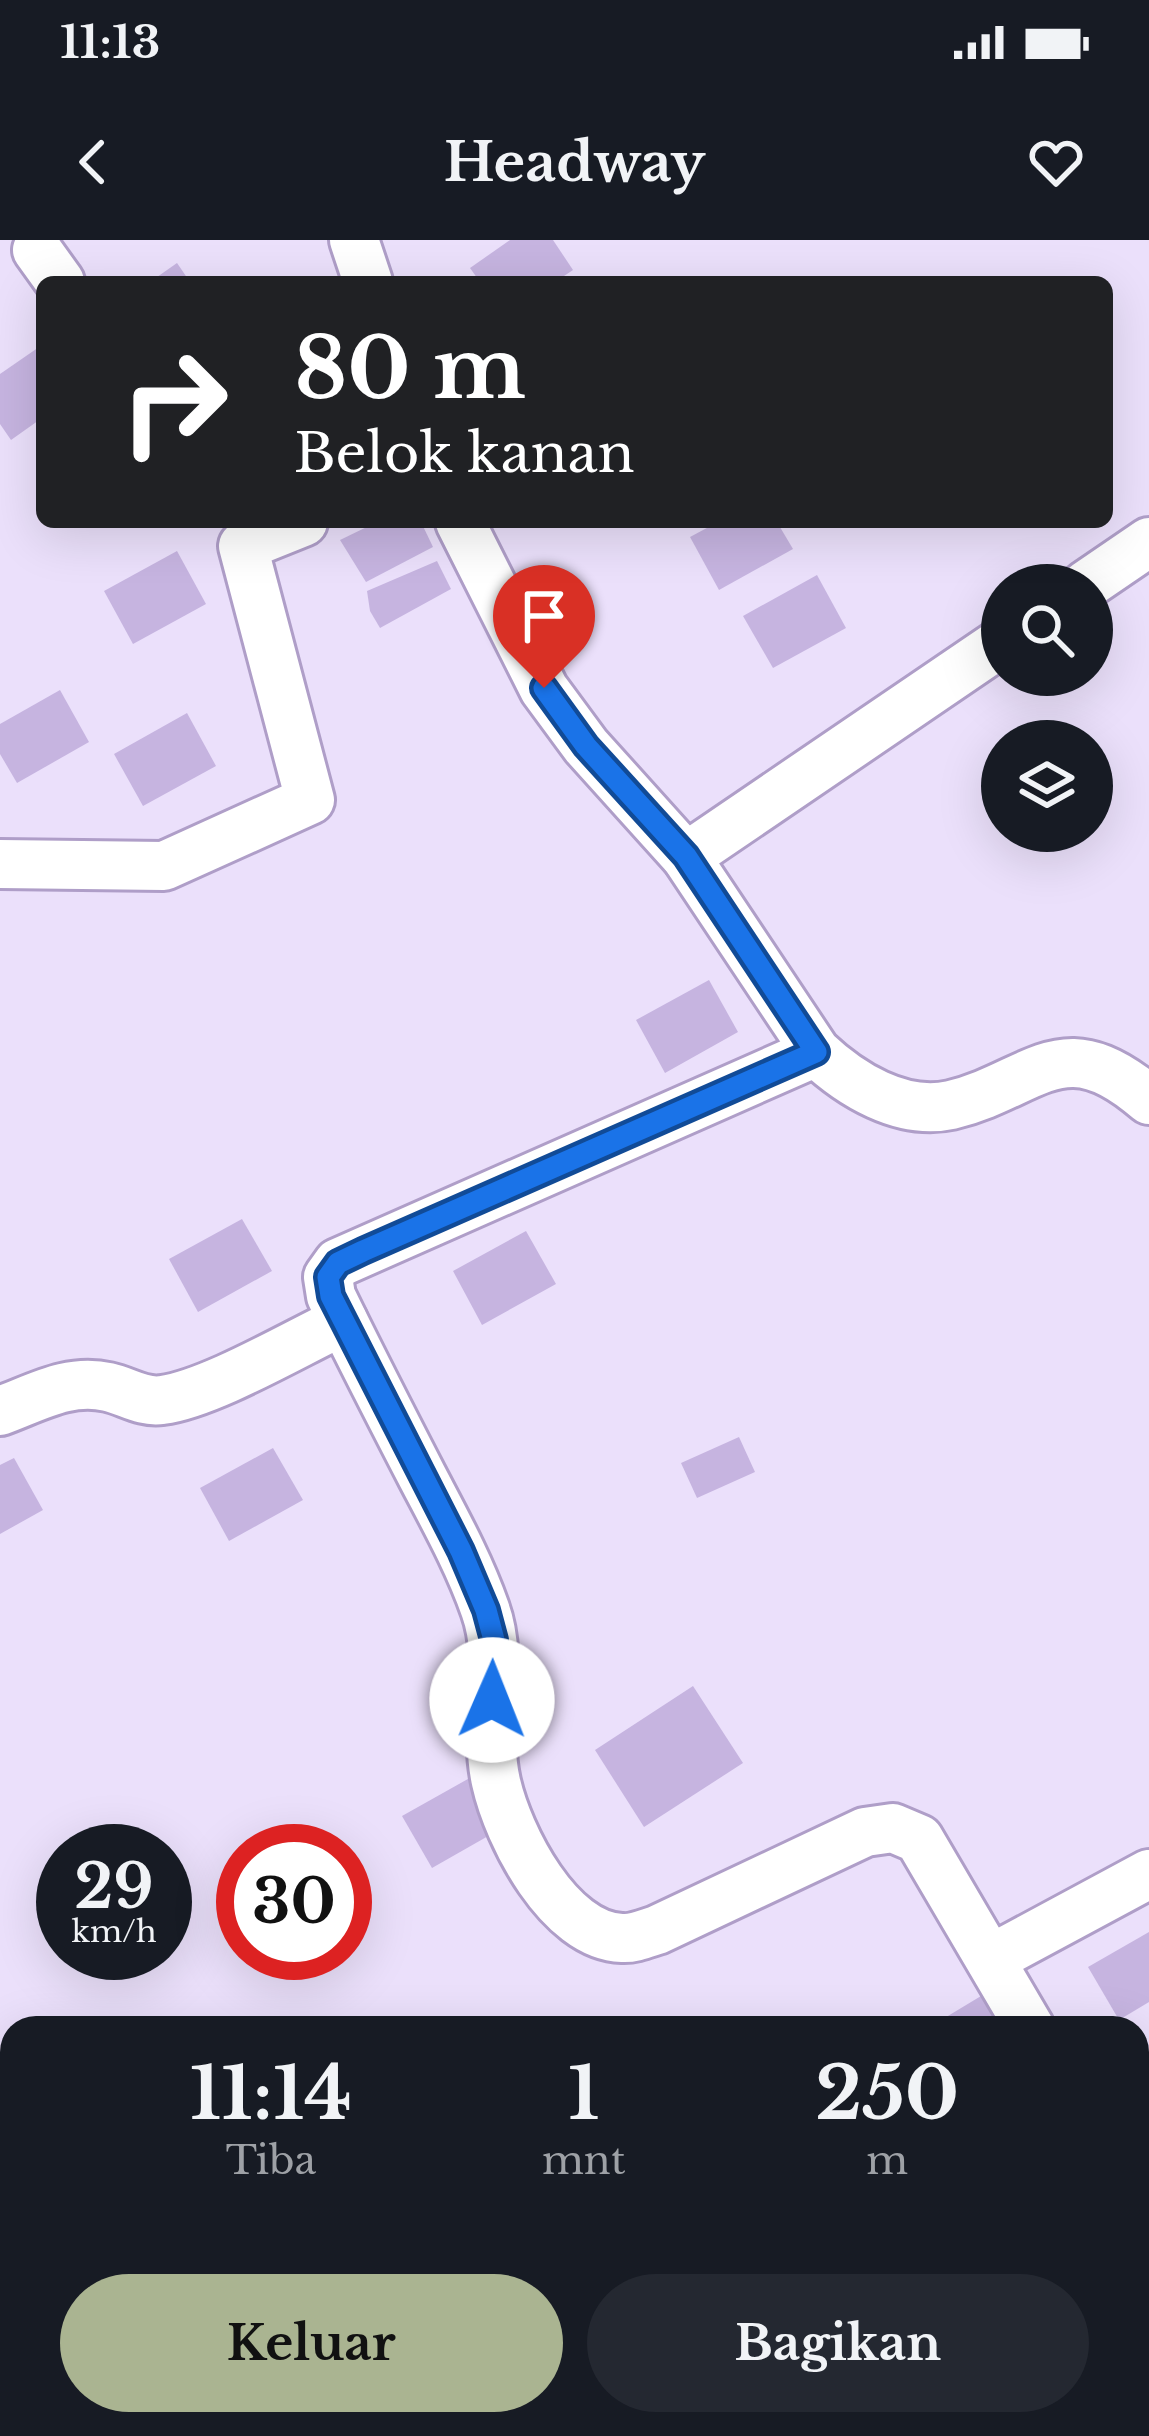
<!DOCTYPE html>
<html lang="id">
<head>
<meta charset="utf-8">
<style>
	:root { --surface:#171b24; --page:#242831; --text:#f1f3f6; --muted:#9ea1a6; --accent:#aab491 }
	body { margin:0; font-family:"Libre Baskerville",serif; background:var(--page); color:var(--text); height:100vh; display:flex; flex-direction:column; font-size:45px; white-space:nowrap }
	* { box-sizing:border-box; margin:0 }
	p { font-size:39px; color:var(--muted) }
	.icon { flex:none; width:66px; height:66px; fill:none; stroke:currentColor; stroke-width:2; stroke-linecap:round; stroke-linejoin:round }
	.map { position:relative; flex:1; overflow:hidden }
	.sheet { position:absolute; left:0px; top:1776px; width:1149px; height:420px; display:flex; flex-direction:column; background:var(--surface); border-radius:36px 36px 0 0; box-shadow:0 12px 48px #0002 }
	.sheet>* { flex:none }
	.top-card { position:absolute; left:36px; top:36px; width:1077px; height:252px; border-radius:18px; box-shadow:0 12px 48px #0002; background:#202124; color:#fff; overflow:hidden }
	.buttons { position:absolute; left:981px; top:324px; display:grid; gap:24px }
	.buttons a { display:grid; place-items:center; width:132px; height:132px; border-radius:50%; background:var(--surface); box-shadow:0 12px 48px #0002; font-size:60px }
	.speed { position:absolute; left:36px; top:1584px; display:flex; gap:24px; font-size:60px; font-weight:700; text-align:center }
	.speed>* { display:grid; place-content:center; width:156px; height:156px; border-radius:50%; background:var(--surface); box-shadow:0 12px 48px #0002; line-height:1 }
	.speed small { font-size:30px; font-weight:400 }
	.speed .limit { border:18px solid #d22; background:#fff; color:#111 }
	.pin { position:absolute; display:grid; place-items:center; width:102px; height:102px; color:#fff; margin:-123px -51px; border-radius:50% 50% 50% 0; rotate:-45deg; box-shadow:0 0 12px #0007 }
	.pin .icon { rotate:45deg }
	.me { position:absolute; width:132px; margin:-66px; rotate:1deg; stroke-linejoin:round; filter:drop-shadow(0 0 9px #0008) }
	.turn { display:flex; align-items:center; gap:42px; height:252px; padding:0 60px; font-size:54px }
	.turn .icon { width:156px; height:156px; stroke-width:2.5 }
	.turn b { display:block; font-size:84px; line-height:102px }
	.eta { display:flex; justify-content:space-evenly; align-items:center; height:204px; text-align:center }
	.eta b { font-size:72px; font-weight:800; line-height:84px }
	.cta { display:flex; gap:24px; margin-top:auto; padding:24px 60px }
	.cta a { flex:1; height:138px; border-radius:72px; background:var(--accent); color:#111; font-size:48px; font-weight:800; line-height:138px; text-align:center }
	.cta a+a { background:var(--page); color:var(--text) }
	.status { display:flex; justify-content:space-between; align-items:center; height:84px; padding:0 60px; background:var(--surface); direction:ltr }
	.status svg { height:33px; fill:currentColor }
	header { display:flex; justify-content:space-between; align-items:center; height:156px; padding:0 60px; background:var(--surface); font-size:54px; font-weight:800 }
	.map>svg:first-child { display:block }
	.building { fill:#c6b4e0 }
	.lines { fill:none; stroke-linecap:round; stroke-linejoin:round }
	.street-casing { stroke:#af9ec8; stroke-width:54 }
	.street { stroke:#fff; stroke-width:48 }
	.route-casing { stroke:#114b97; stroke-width:30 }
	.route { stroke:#1a73e8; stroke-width:21 }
</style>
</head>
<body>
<div class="status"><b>11:13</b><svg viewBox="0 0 49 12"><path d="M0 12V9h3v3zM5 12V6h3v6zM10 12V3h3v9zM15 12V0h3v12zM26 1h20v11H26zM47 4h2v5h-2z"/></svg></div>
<header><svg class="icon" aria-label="back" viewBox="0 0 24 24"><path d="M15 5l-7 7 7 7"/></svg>Headway<svg class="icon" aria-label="heart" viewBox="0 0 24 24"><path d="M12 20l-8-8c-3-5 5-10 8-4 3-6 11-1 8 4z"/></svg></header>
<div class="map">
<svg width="1149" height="2196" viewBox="0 0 1149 2196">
	<rect width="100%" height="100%" fill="#ebe0fb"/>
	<g class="building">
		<polygon points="510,0 553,0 573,30 555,42 480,42 470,28"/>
		<polygon points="177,23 190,42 150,42"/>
		<polygon points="42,105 42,178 11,200 0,184 0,134"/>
		<polygon points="377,282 421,282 433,307 366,342 340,300"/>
		<polygon points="718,282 777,282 793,309 719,350 690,297"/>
		<polygon points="177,311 206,364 133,404 104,351"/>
		<polygon points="437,321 451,349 380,388 370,371 367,351"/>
		<polygon points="817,335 846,388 773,428 743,376"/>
		<polygon points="60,450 89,502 17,543 0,514 0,484"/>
		<polygon points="187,473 216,526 143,566 114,514"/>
		<polygon points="709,740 738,792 665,833 636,780"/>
		<polygon points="242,979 272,1031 198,1072 169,1019"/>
		<polygon points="526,991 556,1044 482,1085 453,1031"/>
		<polygon points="739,1197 755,1232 697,1258 681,1223"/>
		<polygon points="273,1208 303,1260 229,1301 200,1248"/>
		<polygon points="14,1218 43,1270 0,1294 0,1225"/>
		<polygon points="693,1446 743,1523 644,1587 595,1510"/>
		<polygon points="475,1535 504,1587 432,1628 402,1576"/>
		<polygon points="1149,1692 1149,1762 1119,1780 1088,1727"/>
		<polygon points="981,1756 1000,1788 928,1788"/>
		<polygon points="263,2184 316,2184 294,2196 270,2196"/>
	</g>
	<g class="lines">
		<defs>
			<g id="street">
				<polyline points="354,0 368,42"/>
				<polyline points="37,10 60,42"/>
				<path d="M460 282 544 449 586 506 686 617 816 812C850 844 901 876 951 865 1035 845 1062 784 1149 860"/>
				<polyline points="1086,345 1149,302"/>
				<polyline points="686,617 1002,402"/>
				<polyline points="0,624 164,626 310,560 243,306 303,282"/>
				<path d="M816 812 338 1023 328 1037 331 1056C360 1116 391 1176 422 1236 445 1280 469 1323 485 1369 505 1424 483 1485 496 1542 508 1596 559 1696 622 1698 633 1699 647 1693 657 1690L865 1592 893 1588 919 1599 1030 1788"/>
				<path d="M0 1171C36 1158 68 1138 108 1147 127 1151 142 1163 162 1160 210 1154 296 1103 343 1081"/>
				<polyline points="991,1719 1149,1634"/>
				<polyline points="1137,1947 1149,1962"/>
			</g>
		</defs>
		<use href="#street" class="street-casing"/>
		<use href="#street" class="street"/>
	</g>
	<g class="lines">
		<defs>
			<polyline id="route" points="492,1460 494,1400 486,1370 461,1311 331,1056 328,1037 338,1023 363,1011 816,812 686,616 586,506 544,448"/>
		</defs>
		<use href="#route" class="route-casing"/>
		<use href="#route" class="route"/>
	</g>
</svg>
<div class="buttons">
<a><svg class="icon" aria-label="search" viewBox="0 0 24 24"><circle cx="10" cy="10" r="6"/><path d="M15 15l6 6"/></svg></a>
<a><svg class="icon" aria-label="layers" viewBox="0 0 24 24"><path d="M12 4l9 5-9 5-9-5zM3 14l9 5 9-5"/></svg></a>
</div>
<div class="speed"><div>29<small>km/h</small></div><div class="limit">30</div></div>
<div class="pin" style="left:544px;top:448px;background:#d93025"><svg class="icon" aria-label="arrive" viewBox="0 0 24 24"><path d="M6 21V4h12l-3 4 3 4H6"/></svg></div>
<svg class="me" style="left:492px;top:1460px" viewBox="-20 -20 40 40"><circle r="19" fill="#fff"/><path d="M0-13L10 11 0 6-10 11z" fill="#1a73e8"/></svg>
<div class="top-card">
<div class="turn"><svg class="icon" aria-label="right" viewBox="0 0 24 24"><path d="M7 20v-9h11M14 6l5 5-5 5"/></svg><div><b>80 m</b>Belok kanan</div></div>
</div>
<section class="sheet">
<div class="eta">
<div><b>11:14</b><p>Tiba</p></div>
<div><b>1</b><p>mnt</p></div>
<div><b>250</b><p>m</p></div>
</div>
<div class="cta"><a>Keluar</a><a>Bagikan</a></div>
</section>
</div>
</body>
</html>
